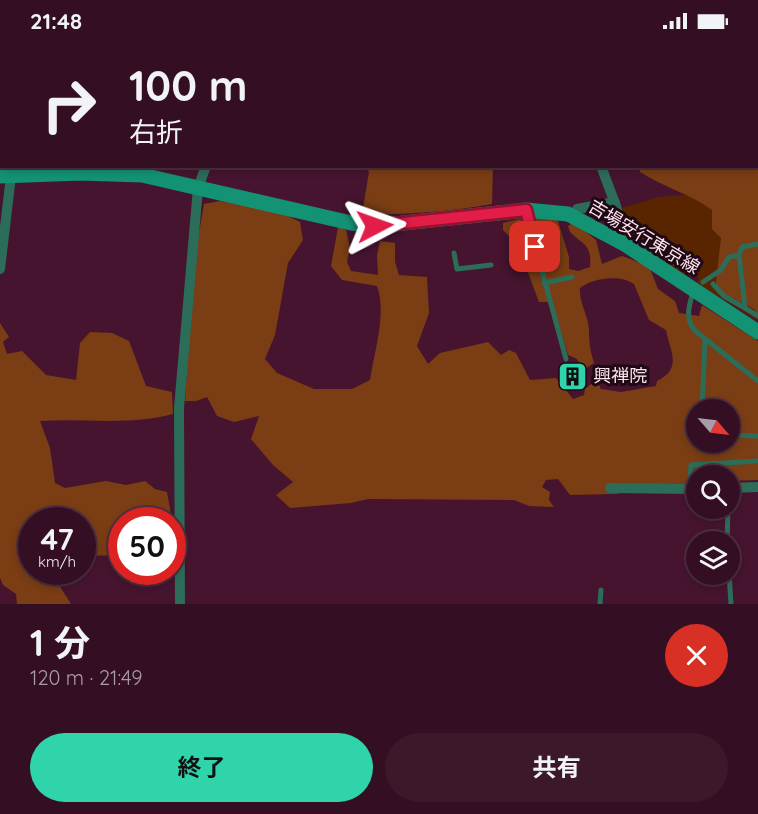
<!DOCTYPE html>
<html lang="ja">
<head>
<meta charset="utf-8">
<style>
	:root { --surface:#340f23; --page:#3c182b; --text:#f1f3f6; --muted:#a99ca6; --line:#4e2f41; --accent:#2fd4aa }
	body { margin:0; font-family:Quicksand,"Noto Sans JP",sans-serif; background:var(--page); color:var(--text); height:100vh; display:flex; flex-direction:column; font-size:22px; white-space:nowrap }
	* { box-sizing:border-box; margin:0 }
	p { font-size:20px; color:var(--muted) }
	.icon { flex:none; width:33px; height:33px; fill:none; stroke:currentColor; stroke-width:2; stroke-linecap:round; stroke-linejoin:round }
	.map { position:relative; height:562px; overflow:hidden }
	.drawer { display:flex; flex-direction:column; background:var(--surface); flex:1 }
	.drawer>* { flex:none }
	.guide { position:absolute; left:0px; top:0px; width:759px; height:126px; box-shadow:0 3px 9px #0003,0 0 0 2px var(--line); background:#340f23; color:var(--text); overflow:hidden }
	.needle { width:39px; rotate:118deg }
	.tools { position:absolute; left:686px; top:357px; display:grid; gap:12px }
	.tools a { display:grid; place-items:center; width:54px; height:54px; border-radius:50%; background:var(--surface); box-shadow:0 3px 9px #0003,0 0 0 2px var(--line); font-size:30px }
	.speed { position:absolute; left:18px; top:465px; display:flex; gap:12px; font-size:30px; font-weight:700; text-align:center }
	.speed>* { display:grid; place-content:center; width:78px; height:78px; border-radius:50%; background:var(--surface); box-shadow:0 3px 9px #0003,0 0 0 2px var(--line); line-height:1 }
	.speed small { font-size:15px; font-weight:400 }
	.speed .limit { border:9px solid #d22; background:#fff; color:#111 }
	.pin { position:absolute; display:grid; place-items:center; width:51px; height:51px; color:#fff; margin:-26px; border-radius:12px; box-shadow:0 3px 9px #0006 }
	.me { position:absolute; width:66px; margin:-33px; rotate:86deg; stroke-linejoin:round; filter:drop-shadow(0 0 4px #0008) }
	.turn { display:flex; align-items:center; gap:21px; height:126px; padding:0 30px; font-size:27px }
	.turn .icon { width:78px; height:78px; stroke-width:2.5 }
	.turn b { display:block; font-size:42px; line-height:51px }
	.round { display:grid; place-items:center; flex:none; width:63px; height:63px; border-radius:32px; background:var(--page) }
	.headline { display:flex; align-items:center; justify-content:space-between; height:102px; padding:0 30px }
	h1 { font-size:36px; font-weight:700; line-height:45px }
	.action { display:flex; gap:12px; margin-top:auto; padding:12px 30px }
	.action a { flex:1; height:69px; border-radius:36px; background:var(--accent); color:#111; font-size:24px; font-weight:700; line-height:69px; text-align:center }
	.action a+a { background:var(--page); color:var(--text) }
	.status { display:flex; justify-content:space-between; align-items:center; height:42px; padding:0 30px; background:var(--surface); direction:ltr }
	.status svg { height:16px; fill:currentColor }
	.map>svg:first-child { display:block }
	.green { fill:#592400 }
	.forest { fill:#7a3d14; fill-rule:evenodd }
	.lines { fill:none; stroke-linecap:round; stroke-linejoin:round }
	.lane { stroke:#2c6d59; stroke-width:5 }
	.street { stroke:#2c6d59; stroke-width:10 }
	.secondary { stroke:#139374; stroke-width:15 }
	.route-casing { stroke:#92132f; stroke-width:15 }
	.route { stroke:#e11d48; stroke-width:10 }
	.labels { text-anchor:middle; stroke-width:6; stroke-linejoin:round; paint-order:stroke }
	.street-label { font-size:18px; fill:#fee3ee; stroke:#1f0914 }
	.poi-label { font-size:18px; fill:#fee3ee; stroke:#1f0914; text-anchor:start }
</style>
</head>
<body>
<div class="status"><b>21:48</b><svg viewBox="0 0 49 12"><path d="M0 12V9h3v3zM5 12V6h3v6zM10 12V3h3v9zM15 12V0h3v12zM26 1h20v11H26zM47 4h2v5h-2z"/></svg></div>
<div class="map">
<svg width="758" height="562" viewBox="0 0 758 562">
	<rect width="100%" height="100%" fill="#46142f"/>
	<polygon class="green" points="758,146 758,279 697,241 699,236 689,230 684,232 634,200 621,166 659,155"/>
	<g class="forest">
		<path d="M758 9V272L754 267 715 247 721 196 712 187V168C691 152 663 145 640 130L639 125 758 124Z"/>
		<path d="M365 125H493L492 162C459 168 428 171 394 172 382 172 375 175 362 172L369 130Z"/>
		<path d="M220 159 282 171 300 180 303 198 288 221 275 293 265 317 277 331 314 347H352L370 338C374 310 387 271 377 244L342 238 331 224 338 185 346 188 350 206 347 220 351 229 378 233 377 213 380 199 395 201V220L399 233 427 235 429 271 417 304 428 322 440 311 488 300 501 313 509 308 516 311 530 338 556 336 573 357 584 353 585 347 596 338 601 347 621 350 656 344 657 339C683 326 670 310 666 288L649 278 634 242C621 232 592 236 580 246 579 261 588 273 589 287 589 300 590 308 594 321L583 328 577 317 568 313 552 260H539L518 204 503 188V181L524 176 531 178 540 174 558 179 569 215V227L578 229 590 225C592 202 583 203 570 190L568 184 574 180 596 198 602 222 622 214 649 224 658 247 675 259 679 271 699 274 702 263 758 299V438L729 439V434H696V445L661 443 616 452 570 453 558 437 546 438 542 445 550 450 549 458 554 465 529 464 514 458 368 457 351 461 290 466 276 453 293 440 273 423 251 397 259 374 234 380 217 374 207 355 196 359H185L193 224 204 162ZM696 368H729V400H696Z"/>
		<path d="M0 281 9 295 3 300 7 312 22 309 46 333 76 338 80 301 90 290 112 291 129 299 146 344 172 350 173 372C128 384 85 376 40 379L50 406 55 441 65 446 106 439 126 443 145 439 155 447 167 450 172 478H122L121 513 83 514 82 478H32V530H60L57 540 71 562H17L16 552 3 543 0 536Z"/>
	</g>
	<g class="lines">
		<g class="lane">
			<polyline points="526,170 566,317"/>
			<polyline points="758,202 742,205 739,213 745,266 758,274"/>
			<polyline points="454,211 457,227 491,223"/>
			<polyline points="703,240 721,228 729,215 739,213"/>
			<polyline points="544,241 572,235"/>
			<polyline points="713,242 724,254 745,266"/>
			<path d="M693 250C689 264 685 275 694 288L758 339"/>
			<polyline points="702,368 705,299"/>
			<polyline points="687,391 696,391"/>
			<polyline points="729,393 758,394"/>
			<polyline points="696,439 690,439 691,423 758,419"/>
			<polyline points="729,455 730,446"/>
			<polyline points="727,500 728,466"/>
			<polyline points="729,531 731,562"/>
			<polyline points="600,562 601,548"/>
		</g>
		<g class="street">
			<polyline points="555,0 555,2"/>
			<polyline points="10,2 10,0"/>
			<polyline points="259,2 260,0"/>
			<polyline points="601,124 616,164 626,203"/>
			<polyline points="575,175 577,167 615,160"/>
			<polyline points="0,227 11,134"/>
			<polyline points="610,446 696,447"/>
			<polyline points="729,446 758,445"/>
			<polyline points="180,562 179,366 198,146 206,124"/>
		</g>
		<polyline class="secondary" points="0,134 81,131 142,133 351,181 375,184 526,168 568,172 626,203 758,290"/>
	</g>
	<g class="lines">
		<defs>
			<polyline id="route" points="375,184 526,168 535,205"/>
		</defs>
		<use href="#route" class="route-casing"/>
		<use href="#route" class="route"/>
	</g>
	<defs>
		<symbol id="building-square" viewBox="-11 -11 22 22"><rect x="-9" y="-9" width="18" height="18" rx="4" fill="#2fd4aa" stroke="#1f0914"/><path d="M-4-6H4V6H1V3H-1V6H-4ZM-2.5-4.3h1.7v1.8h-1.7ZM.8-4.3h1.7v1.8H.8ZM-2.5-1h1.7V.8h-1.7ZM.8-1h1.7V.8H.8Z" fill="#111"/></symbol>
	</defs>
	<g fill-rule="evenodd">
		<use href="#building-square" x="556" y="318" width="33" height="33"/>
	</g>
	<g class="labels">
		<g class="street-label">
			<text transform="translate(644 195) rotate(31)" y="6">吉場安行東京線</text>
		</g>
		<g class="poi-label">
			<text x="593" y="340">興禅院</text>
		</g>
	</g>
</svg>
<div class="tools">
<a><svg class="needle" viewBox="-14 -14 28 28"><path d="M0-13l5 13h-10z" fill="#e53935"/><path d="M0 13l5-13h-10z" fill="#a99ca6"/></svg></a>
<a><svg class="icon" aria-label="search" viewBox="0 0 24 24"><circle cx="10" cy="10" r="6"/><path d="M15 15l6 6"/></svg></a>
<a><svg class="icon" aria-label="layers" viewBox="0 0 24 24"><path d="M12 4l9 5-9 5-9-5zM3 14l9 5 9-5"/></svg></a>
</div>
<div class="speed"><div>47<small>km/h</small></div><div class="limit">50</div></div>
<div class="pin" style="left:535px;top:205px;background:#d93025"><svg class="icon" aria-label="arrive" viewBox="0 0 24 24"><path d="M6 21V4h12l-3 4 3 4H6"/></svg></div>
<svg class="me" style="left:375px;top:184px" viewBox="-20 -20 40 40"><path d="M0-17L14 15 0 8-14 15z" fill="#e11d48" stroke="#fff" stroke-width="4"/></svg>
<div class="guide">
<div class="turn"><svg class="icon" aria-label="right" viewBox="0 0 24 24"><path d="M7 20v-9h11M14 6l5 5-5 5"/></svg><div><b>100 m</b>右折</div></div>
</div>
</div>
<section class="drawer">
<div class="headline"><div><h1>1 分</h1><p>120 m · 21:49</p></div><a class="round" style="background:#d93025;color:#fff"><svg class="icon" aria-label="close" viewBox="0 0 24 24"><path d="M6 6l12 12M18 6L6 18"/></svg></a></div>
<div class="action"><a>終了</a><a>共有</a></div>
</section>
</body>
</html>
